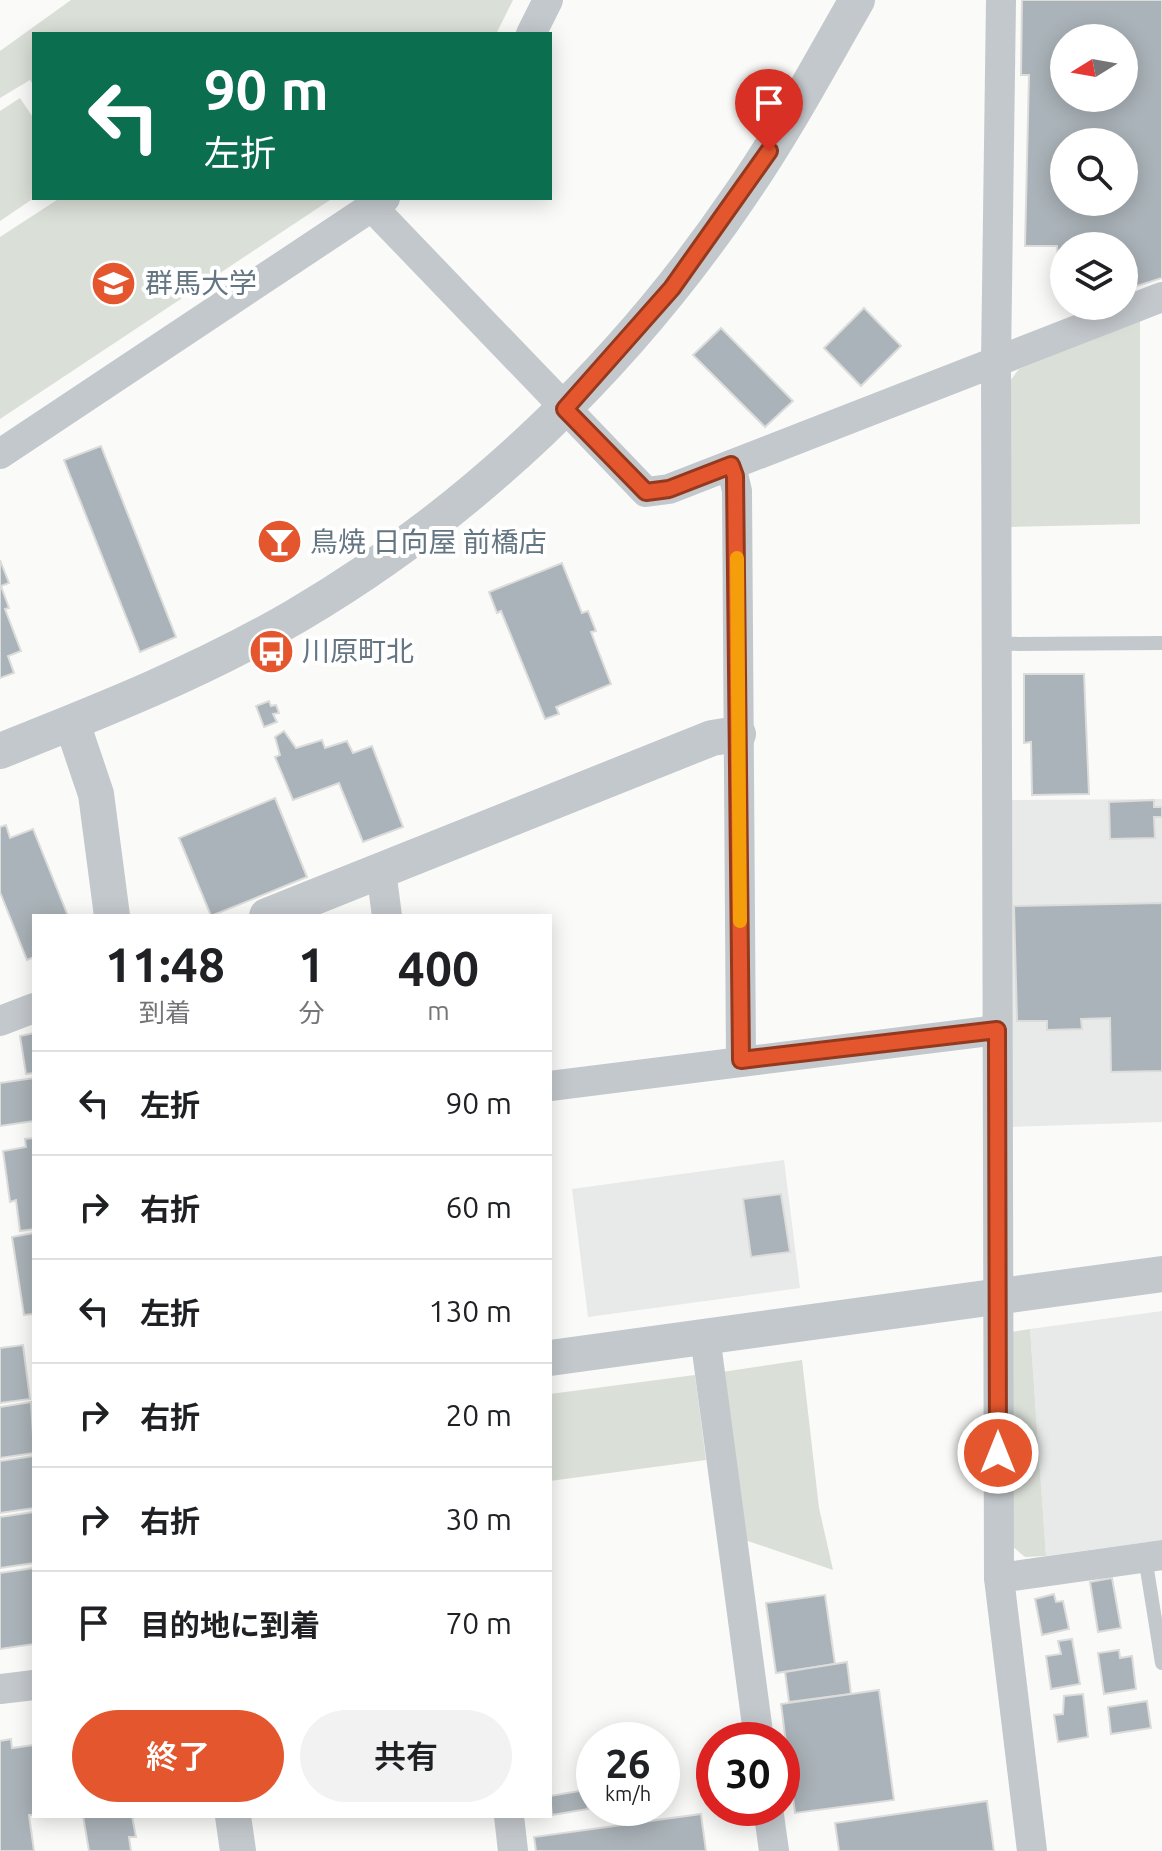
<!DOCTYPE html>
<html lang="ja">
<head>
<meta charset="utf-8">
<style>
	:root { --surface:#fff; --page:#f2f2f2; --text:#202124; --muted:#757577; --line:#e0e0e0; --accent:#e4572e }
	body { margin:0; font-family:Ubuntu,"Noto Sans JP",sans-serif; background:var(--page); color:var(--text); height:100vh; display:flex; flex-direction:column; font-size:30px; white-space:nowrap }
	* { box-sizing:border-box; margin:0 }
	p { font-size:26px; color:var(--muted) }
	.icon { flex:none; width:44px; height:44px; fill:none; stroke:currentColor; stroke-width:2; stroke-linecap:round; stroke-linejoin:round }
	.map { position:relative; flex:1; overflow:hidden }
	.sheet { position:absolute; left:32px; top:914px; width:520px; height:904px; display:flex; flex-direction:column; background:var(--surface); border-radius:0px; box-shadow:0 4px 20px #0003 }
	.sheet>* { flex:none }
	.banner { position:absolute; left:32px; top:32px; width:520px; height:168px; border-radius:0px; box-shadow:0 4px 20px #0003; background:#0b6e4f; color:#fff; overflow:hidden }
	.needle { width:52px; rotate:259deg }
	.controls { position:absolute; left:1050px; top:24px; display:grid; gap:16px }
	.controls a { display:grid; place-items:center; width:88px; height:88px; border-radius:50%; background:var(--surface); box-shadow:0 4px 20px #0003; font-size:40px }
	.speed { position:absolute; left:576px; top:1722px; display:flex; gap:16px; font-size:40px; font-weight:700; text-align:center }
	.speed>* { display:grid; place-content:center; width:104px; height:104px; border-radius:50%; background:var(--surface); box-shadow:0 4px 20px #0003; line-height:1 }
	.speed small { font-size:20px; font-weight:400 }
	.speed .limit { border:12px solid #d22; background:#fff; color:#111 }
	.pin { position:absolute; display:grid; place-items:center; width:68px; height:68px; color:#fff; margin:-82px -34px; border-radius:50% 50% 50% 0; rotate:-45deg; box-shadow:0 0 8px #0007 }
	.pin .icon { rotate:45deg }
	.me { position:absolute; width:88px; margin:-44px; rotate:0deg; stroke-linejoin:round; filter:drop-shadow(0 0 6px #0008) }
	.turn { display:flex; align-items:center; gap:28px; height:168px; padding:0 40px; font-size:36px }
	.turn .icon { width:104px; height:104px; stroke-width:2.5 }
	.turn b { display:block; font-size:56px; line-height:68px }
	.eta { display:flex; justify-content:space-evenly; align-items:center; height:136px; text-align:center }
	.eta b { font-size:48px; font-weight:600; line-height:56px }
	.button { display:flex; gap:16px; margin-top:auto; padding:16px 40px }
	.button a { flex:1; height:92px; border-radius:48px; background:var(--accent); color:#fff; font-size:32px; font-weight:600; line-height:92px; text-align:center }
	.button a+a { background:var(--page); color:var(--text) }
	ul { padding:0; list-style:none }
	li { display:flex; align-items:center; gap:24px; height:104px; padding:0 40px; border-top:2px solid var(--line) }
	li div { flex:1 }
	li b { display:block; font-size:30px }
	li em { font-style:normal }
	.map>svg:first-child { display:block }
	.built { fill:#e8e9e9 }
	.green { fill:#dadfd7 }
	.building { fill:#aab3b9; stroke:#dcdcda; stroke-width:2; fill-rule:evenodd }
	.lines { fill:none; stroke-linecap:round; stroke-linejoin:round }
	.service { stroke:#c3c8cc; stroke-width:14 }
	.minor { stroke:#c3c8cc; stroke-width:30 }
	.tertiary { stroke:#c3c8cc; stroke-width:36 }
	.route-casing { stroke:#94391e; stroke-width:20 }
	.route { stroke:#e4572e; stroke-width:14 }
	.slow { stroke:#f59e0b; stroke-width:14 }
	.labels { text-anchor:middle; stroke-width:8; stroke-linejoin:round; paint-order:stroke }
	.poi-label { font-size:28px; fill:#657683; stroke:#fff; text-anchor:start }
</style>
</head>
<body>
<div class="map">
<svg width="1162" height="1851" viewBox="0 0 1162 1851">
	<rect width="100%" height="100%" fill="#fafaf8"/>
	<g class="built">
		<polygon points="1162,799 1162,1122 1011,1127 1010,800"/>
		<polygon points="784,1160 800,1288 588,1317 572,1189"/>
		<polygon points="1162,1311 1162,1540 1046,1556 1030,1329"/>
	</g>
	<g class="green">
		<polygon points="71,0 513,0 496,34 34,34 34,86 30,80 0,98 0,51"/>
		<polygon points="20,98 34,119 34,198 0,221 0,111"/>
		<polygon points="60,198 333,198 0,419 0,237"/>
		<polygon points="1140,321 1140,524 1010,527 1010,381 1019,369"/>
		<polygon points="1030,1329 1046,1556 1025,1557 1012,1546 1011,1332"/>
		<polygon points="802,1360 819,1508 833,1570 742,1539 722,1372"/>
		<polygon points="695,1375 706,1460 550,1481 550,1394"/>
	</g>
	<g class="building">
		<path d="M1022 0H1162V278L1124 290V246H1064V258H1058L1057 246H1025L1029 75H1021ZM1064 38H1124V98H1064ZM1064 142H1124V202H1064Z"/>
		<polygon points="864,308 901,346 861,386 824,348"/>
		<polygon points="721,328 793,401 765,427 693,355"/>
		<polygon points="101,446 176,637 140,652 64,460"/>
		<polygon points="0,560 9,583 1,586 9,608 5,609 21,651 8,656 14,673 0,678"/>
		<polygon points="562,563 582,613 588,611 596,631 591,632 611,684 556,707 559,714 545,719 501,611 497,613 489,592"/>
		<polygon points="1024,674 1084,674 1089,794 1032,795 1031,742 1024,743"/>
		<polygon points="269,701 271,706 276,705 279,713 273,714 277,722 264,727 256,706"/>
		<polygon points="284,731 296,748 322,740 325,748 347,741 353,753 372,746 403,827 363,842 339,783 293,800 275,757 280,755 275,737"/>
		<polygon points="275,798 307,877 211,916 179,838"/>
		<polygon points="1154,800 1154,807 1162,807 1162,817 1154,817 1155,838 1110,839 1109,802"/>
		<polygon points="6,825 10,838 33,829 68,916 34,916 34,957 27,960 0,892 0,827"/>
		<polygon points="1162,903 1162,1071 1111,1072 1110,1018 1081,1019 1082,1029 1047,1030 1047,1021 1017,1021 1014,906"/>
		<polygon points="34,1033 34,1073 26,1074 20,1036"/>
		<polygon points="34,1078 34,1121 0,1126 0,1083"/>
		<polygon points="34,1138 34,1229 20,1231 16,1200 10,1202 3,1151 26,1147 25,1139"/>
		<polygon points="781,1194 790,1252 751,1257 743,1199"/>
		<polygon points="34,1233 34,1314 24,1315 12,1237"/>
		<polygon points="23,1345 30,1399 0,1403 0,1348"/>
		<polygon points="31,1402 34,1453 0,1458 0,1407"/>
		<polygon points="34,1456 34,1508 0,1513 0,1461"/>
		<polygon points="34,1512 34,1563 0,1568 0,1517"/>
		<polygon points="34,1568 34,1644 0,1649 0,1573"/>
		<polygon points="1112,1578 1121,1628 1098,1632 1090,1582"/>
		<polygon points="1054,1594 1056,1602 1063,1601 1069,1629 1042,1635 1035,1599"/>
		<polygon points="825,1595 835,1664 776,1673 766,1603"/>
		<polygon points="1072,1639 1080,1684 1051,1689 1046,1656 1061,1654 1058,1641"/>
		<polygon points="1119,1650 1120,1658 1132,1656 1136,1689 1104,1694 1098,1653"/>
		<polygon points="847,1662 851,1694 789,1702 785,1672"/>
		<polygon points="879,1690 894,1800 795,1813 781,1704"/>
		<polygon points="1083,1694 1088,1737 1058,1742 1054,1715 1063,1714 1064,1696"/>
		<polygon points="1147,1701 1151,1728 1111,1734 1108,1707"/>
		<polygon points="11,1739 12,1748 34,1745 34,1815 29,1815 34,1851 0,1851 0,1741"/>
		<polygon points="585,1790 588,1809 552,1815 550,1796"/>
		<polygon points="987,1801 994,1851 839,1851 835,1823"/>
		<polygon points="701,1814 706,1851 536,1851 534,1837"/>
		<polygon points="83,1816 132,1816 136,1837 129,1837 131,1851 89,1851"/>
	</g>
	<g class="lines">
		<g class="service">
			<polyline points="996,644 1162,643"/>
			<polyline points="1145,1557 1162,1663"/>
		</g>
		<g class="minor">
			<polyline points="1001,0 996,362 999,1578 1032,1851"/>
			<polyline points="531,34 548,0"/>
			<polyline points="372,207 646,492 669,489 1162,297"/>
			<polyline points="0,454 385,198"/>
			<polyline points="731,465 737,491 741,1060"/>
			<polyline points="381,871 387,916"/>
			<polyline points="0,1021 34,1008"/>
			<polyline points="550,1086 997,1030"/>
			<polyline points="705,1336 759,1740"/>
			<polyline points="999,1578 1162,1555"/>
			<polyline points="0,1689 34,1685"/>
			<polyline points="768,1808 774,1851"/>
			<polyline points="509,1816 513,1851"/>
		</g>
		<g class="tertiary">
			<polyline points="72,723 96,794 112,916"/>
			<path d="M0 751C101 711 202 671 296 616 473 512 624 366 739 197 783 134 819 66 857 0"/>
			<polyline points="267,916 712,738 738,734"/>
			<polyline points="550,1358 1162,1274"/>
			<polyline points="233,1816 238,1851"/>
		</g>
	</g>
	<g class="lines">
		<defs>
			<polyline id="route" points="769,151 672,288 565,409 646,492 669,489 731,465 735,476 741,1060 997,1030 998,1453"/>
		</defs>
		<use href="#route" class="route-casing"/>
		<use href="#route" class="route"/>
		<polyline class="slow" points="737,558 740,921"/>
	</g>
	<defs>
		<symbol id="university-disc" viewBox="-11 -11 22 22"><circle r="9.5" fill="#e4572e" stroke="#fff"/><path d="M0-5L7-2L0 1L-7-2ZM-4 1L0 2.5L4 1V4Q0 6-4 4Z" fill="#fff"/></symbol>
		<symbol id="bar-disc" viewBox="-11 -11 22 22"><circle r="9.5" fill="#e4572e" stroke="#fff"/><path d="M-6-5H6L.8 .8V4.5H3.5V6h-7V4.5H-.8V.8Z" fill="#fff"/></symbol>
		<symbol id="bus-disc" viewBox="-11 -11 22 22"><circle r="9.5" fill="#e4572e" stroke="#fff"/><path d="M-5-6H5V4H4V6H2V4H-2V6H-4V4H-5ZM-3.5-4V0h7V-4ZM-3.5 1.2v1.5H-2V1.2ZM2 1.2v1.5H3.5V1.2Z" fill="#fff"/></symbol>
	</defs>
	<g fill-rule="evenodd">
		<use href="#university-disc" x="88" y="258" width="51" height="51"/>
		<use href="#bar-disc" x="254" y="516" width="51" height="51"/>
		<use href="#bus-disc" x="246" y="626" width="51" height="51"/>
	</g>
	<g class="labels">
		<g class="poi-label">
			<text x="145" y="293">群馬大学</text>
			<text x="310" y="552">鳥焼 日向屋 前橋店</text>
			<text x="302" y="661">川原町北</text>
		</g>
	</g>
</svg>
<div class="controls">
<a><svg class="needle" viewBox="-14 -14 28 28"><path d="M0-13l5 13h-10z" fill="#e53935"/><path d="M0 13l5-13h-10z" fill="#757577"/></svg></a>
<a><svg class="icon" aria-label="search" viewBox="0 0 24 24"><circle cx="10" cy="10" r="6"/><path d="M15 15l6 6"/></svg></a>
<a><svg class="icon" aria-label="layers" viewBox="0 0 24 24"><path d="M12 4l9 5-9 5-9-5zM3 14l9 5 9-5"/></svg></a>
</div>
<div class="speed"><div>26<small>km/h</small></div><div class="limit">30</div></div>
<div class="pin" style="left:769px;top:151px;background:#d93025"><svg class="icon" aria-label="arrive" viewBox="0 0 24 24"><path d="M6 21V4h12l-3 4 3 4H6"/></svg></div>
<svg class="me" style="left:998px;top:1453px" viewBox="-20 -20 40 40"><circle r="17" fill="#e4572e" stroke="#fff" stroke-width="3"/><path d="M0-11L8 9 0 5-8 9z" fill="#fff"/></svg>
<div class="banner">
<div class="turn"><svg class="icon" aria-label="left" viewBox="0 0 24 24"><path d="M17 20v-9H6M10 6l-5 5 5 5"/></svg><div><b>90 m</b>左折</div></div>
</div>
<section class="sheet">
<div class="eta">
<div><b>11:48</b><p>到着</p></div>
<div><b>1</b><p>分</p></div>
<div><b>400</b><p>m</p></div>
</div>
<ul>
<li><svg class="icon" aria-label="left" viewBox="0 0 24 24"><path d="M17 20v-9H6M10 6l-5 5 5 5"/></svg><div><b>左折</b></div><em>90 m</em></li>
<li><svg class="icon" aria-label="right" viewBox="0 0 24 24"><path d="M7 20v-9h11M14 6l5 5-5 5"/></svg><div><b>右折</b></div><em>60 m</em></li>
<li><svg class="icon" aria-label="left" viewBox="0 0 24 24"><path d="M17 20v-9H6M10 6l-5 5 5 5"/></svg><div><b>左折</b></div><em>130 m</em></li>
<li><svg class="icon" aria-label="right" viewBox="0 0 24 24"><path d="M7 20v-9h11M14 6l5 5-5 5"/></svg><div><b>右折</b></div><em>20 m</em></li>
<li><svg class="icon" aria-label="right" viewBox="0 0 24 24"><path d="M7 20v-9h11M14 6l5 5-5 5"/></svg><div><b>右折</b></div><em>30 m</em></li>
<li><svg class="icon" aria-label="arrive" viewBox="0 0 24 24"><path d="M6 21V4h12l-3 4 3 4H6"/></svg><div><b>目的地に到着</b></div><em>70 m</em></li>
</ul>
<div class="button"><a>終了</a><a>共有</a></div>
</section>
</div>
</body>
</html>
